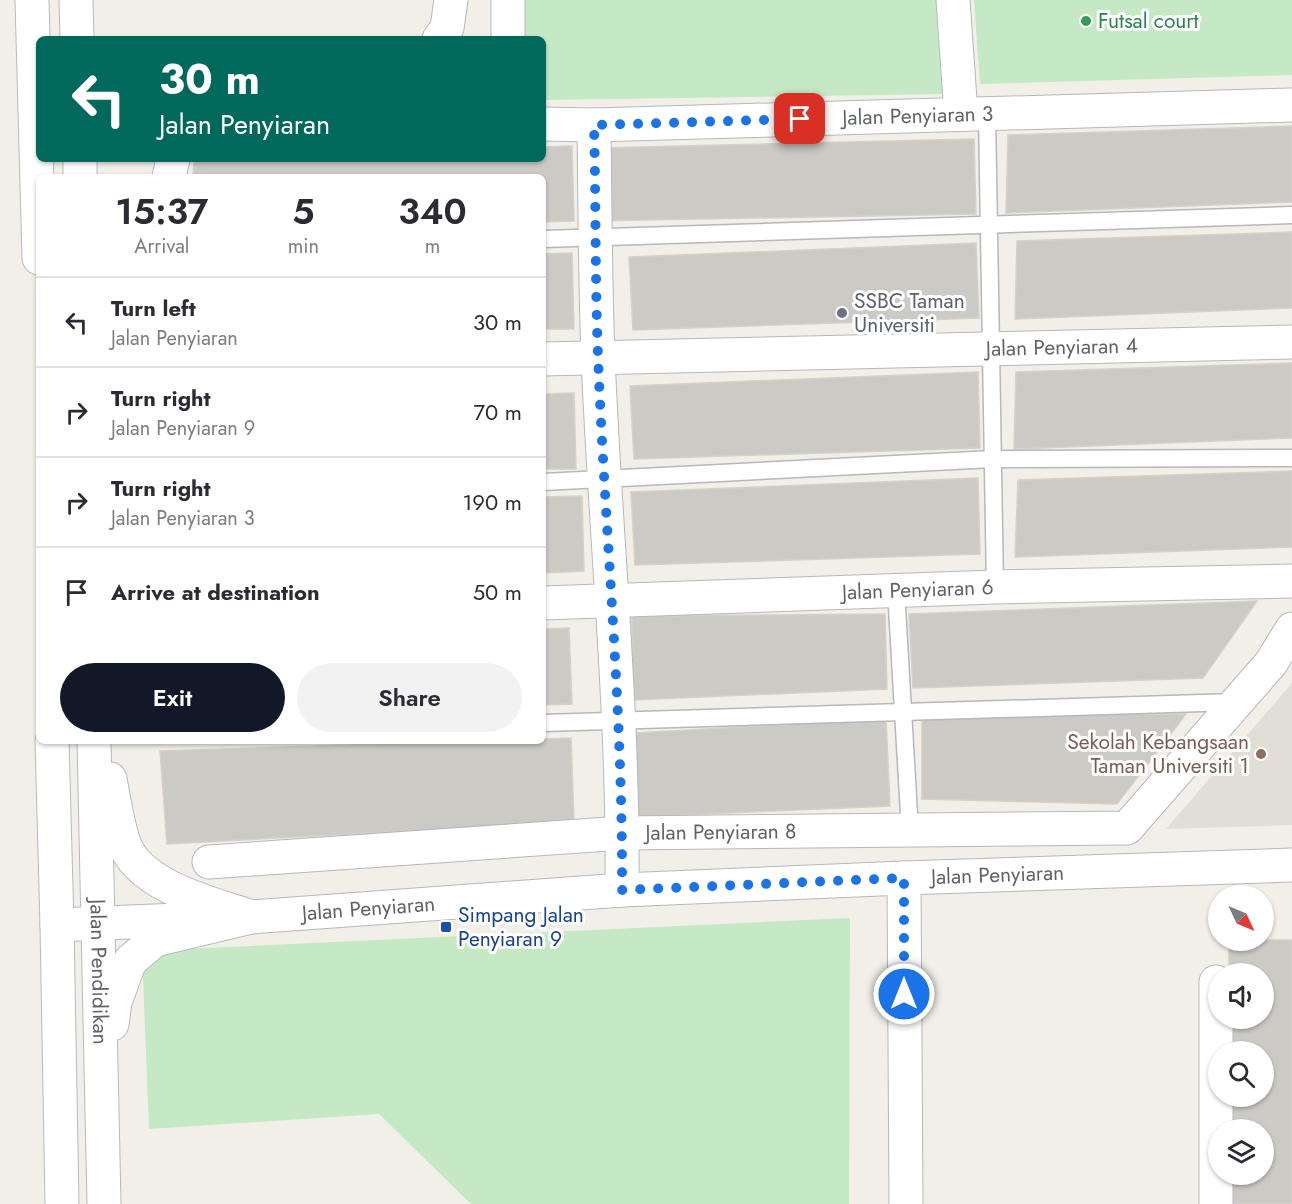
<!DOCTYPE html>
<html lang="en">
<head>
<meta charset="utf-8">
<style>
	:root { --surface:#fff; --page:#f2f2f3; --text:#2b2b33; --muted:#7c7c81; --line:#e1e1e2; --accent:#111827 }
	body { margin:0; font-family:Jost,sans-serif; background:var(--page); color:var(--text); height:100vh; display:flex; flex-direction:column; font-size:22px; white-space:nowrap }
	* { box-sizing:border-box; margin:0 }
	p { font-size:20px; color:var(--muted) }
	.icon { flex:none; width:33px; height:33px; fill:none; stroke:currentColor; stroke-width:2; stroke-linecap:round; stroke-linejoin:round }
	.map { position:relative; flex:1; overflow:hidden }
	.sheet { position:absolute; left:36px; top:174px; width:510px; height:570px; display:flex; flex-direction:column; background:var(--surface); border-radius:9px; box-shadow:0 2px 4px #0004 }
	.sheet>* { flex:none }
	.top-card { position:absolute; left:36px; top:36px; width:510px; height:126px; border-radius:9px; box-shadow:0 2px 4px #0004; background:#00695c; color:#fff; overflow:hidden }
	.needle { width:39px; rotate:134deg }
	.controls { position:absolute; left:1208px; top:885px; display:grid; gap:12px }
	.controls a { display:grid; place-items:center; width:66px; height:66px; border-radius:50%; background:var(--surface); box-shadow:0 2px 4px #0004; font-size:30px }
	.pin { position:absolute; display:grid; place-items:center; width:51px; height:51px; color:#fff; margin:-26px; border-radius:12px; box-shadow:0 3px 9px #0006 }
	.me { position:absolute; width:66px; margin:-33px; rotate:0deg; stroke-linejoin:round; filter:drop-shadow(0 0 4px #0008) }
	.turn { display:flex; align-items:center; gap:21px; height:126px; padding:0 24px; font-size:27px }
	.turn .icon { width:78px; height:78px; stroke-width:2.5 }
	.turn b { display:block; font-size:42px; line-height:51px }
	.eta { display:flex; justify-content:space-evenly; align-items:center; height:102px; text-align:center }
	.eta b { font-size:36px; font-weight:600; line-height:42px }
	.action { display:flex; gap:12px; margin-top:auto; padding:12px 24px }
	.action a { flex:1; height:69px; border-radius:36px; background:var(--accent); color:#fff; font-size:24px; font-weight:600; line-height:69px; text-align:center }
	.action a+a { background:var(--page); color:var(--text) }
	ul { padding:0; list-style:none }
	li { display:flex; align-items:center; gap:18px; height:90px; padding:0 24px; border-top:2px solid var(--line) }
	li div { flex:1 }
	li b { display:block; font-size:22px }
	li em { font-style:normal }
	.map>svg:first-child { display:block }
	.education { fill:#e1ded6 }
	.green { fill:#c5e8c5 }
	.building { fill:#cccac5; stroke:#d6d1c6; stroke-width:1.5 }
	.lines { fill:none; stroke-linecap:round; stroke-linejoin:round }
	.service-casing { stroke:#b5b8bc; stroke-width:19 }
	.minor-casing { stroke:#b5b8bc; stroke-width:35 }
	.tertiary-casing { stroke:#b5b8bc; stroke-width:35 }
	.secondary-casing { stroke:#b6babf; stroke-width:35 }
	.service { stroke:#fff; stroke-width:16 }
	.minor { stroke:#fff; stroke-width:33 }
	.tertiary { stroke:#fff; stroke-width:33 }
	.secondary { stroke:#fff; stroke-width:33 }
	.route { stroke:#1a73e8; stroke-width:10; stroke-dasharray:0 18 }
	.leisure-dot { fill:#2e9e5b; stroke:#fff; stroke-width:2 }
	.worship-dot { fill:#6b7280; stroke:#fff; stroke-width:2 }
	.education-dot { fill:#8d6e63; stroke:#fff; stroke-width:2 }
	.transit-dot { fill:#1a4fb4; stroke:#fff; stroke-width:2 }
	.labels { text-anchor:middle; stroke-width:6; stroke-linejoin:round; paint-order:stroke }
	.leisure-label { font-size:21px; fill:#27864d; stroke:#fff; text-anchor:start }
	.street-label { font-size:21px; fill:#5f6368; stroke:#fff }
	.worship-label { font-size:21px; fill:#5b616d; stroke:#fff; text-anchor:start }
	.education-label { font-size:21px; fill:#785e54; stroke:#fff; text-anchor:end }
	.transit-label { font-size:21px; fill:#164399; stroke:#fff; text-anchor:start }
</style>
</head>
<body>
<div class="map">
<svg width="1292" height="1204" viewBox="0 0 1292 1204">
	<rect width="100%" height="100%" fill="#f1efe8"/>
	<polygon class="education" points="1292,683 1292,825 1166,829"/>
	<g class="green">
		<polygon points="525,0 936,0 943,94 543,100 543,39 525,39"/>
		<polygon points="974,0 1292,0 1292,75 980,84"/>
		<polygon points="850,918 849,1204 471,1204 379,1114 149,1129 142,951"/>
	</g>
	<g class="building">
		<polygon points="1292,126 1292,202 1006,213 1008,135"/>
		<polygon points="974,139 976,214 592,221 597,148"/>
		<polygon points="572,146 574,221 543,222 543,177 193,177 194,159 543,159 543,147"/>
		<polygon points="1292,232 1292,308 1015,319 1017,241"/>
		<polygon points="976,243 979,318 633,330 629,257"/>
		<polygon points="572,253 574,329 543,329 543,254"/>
		<polygon points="1292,363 1292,438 1014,449 1016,372"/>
		<polygon points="978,372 980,448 634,459 630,386"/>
		<polygon points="574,393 576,469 543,469 543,394"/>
		<polygon points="1292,471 1292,547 1015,557 1018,480"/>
		<polygon points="978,478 980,554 635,565 631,492"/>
		<polygon points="582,496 584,571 543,573 543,497"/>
		<polygon points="1257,601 1203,678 913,688 909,614"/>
		<polygon points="885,614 887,689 632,700 632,616"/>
		<polygon points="569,628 572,704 543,705 543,629"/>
		<polygon points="1186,714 1117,804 922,799 922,715"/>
		<polygon points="886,719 890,806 635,817 635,733"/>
		<polygon points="571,738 574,822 167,844 160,751 469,741 543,741 543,739"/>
		<polygon points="1229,940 1292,940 1292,1204 1230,1204 1230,1174 1263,1174 1263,1130 1230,1130 1230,1096 1263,1096 1263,1052 1229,1052 1229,1018 1263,1018 1263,974 1229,974"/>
	</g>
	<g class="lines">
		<defs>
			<g id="service">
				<polyline points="987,113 995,587"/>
				<polyline points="543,239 1292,215"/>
				<polyline points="543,482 993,459 1292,458"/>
				<polyline points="896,590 910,831"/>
				<polyline points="543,723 1235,702"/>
			</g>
			<g id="minor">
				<polyline points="953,0 961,114"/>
				<polyline points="439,39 447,28 451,0"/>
				<polyline points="508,39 508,0"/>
				<path id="s1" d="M543 124 594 125 1292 105"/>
				<path d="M594 125C595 202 595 279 598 356 605 534 624 712 622 890"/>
				<polyline points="169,177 173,159"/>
				<path id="s2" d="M543 359 1292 342"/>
				<path id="s3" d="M543 603 995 587 1292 581"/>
				<path id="s4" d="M209 862 623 833 1127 828 1271 663 1292 629"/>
				<polyline points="904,878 906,1204"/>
				<polyline points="1216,1204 1216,982"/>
			</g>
			<g id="tertiary">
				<path id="s5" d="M57 925 251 917 622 890 904 878 1292 865"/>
			</g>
			<g id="secondary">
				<polyline points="32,0 39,258"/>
				<polyline points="76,0 77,39"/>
				<polyline points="80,159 80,177"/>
				<polyline points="52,741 57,925 62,1204"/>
				<path id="s6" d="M94 741 104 1204"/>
				<path d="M110 779C114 800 117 822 124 843 139 886 210 903 249 916"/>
				<polyline points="112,1024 115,1002 130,961 155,940 251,917"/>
			</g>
		</defs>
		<use href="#service" class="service-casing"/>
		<use href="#minor" class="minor-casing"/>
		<use href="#tertiary" class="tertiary-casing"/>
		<use href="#secondary" class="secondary-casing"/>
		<use href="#service" class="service"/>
		<use href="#minor" class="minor"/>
		<use href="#tertiary" class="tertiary"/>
		<use href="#secondary" class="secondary"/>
	</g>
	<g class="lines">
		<path class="route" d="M800 119 594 125C596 202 595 279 598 356 605 534 623 712 622 890L904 878V994"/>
	</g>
	<circle class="leisure-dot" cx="1086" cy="21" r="6"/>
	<circle class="worship-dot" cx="842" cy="313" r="6"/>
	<circle class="education-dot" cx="1261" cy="754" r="6"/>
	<rect class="transit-dot" x="440" y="921" width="12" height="12" rx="3"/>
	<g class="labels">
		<g class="leisure-label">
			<text x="1098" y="28">Futsal court</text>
		</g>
		<g class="street-label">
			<text dy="7" stroke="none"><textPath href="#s1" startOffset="375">Jalan Penyiaran 3</textPath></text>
			<text dy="7" stroke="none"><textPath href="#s2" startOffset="519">Jalan Penyiaran 4</textPath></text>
			<text dy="7" stroke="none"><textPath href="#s3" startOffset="375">Jalan Penyiaran 6</textPath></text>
			<text dy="7" stroke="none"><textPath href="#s4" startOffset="513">Jalan Penyiaran 8</textPath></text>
			<text dy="7" stroke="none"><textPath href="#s5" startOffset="942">Jalan Penyiaran</textPath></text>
			<text dy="7" stroke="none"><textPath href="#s5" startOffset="312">Jalan Penyiaran</textPath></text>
			<text dy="7" stroke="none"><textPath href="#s6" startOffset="231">Jalan Pendidikan</textPath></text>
		</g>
		<g class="worship-label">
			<text x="854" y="308">SSBC Taman<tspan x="854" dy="24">Universiti</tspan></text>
		</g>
		<g class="education-label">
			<text x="1249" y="749">Sekolah Kebangsaan<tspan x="1249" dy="24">Taman Universiti 1</tspan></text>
		</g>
		<g class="transit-label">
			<text x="458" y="922">Simpang Jalan<tspan x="458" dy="24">Penyiaran 9</tspan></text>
		</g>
	</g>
</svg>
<div class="controls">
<a><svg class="needle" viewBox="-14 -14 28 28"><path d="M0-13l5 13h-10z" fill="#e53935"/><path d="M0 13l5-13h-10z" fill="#7c7c81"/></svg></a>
<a><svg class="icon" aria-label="sound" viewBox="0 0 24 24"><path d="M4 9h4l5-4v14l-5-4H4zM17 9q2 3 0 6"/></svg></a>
<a><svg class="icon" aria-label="search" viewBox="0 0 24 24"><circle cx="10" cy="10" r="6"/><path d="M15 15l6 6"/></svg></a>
<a><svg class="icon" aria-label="layers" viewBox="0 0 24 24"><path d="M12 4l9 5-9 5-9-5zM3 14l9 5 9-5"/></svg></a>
</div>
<div class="pin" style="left:800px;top:119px;background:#d93025"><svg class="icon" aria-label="arrive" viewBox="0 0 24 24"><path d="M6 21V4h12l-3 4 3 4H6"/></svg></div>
<svg class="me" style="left:904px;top:994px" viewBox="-20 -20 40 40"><circle r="17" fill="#1a73e8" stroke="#fff" stroke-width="3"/><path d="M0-11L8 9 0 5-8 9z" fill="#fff"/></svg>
<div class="top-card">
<div class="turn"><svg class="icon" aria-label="left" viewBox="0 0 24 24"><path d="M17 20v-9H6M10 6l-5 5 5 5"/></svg><div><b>30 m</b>Jalan Penyiaran</div></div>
</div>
<section class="sheet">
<div class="eta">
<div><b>15:37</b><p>Arrival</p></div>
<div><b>5</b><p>min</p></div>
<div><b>340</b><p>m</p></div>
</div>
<ul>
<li><svg class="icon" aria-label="left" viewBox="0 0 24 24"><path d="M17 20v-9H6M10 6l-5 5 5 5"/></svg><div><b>Turn left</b><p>Jalan Penyiaran</p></div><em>30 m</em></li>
<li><svg class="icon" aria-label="right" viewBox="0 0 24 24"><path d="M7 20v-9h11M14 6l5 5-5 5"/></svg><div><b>Turn right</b><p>Jalan Penyiaran 9</p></div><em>70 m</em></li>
<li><svg class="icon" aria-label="right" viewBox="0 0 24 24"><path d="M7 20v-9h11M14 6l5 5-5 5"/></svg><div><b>Turn right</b><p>Jalan Penyiaran 3</p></div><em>190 m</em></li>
<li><svg class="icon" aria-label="arrive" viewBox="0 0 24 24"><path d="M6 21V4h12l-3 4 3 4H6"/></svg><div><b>Arrive at destination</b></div><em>50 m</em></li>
</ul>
<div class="action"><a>Exit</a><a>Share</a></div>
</section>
</div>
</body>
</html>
